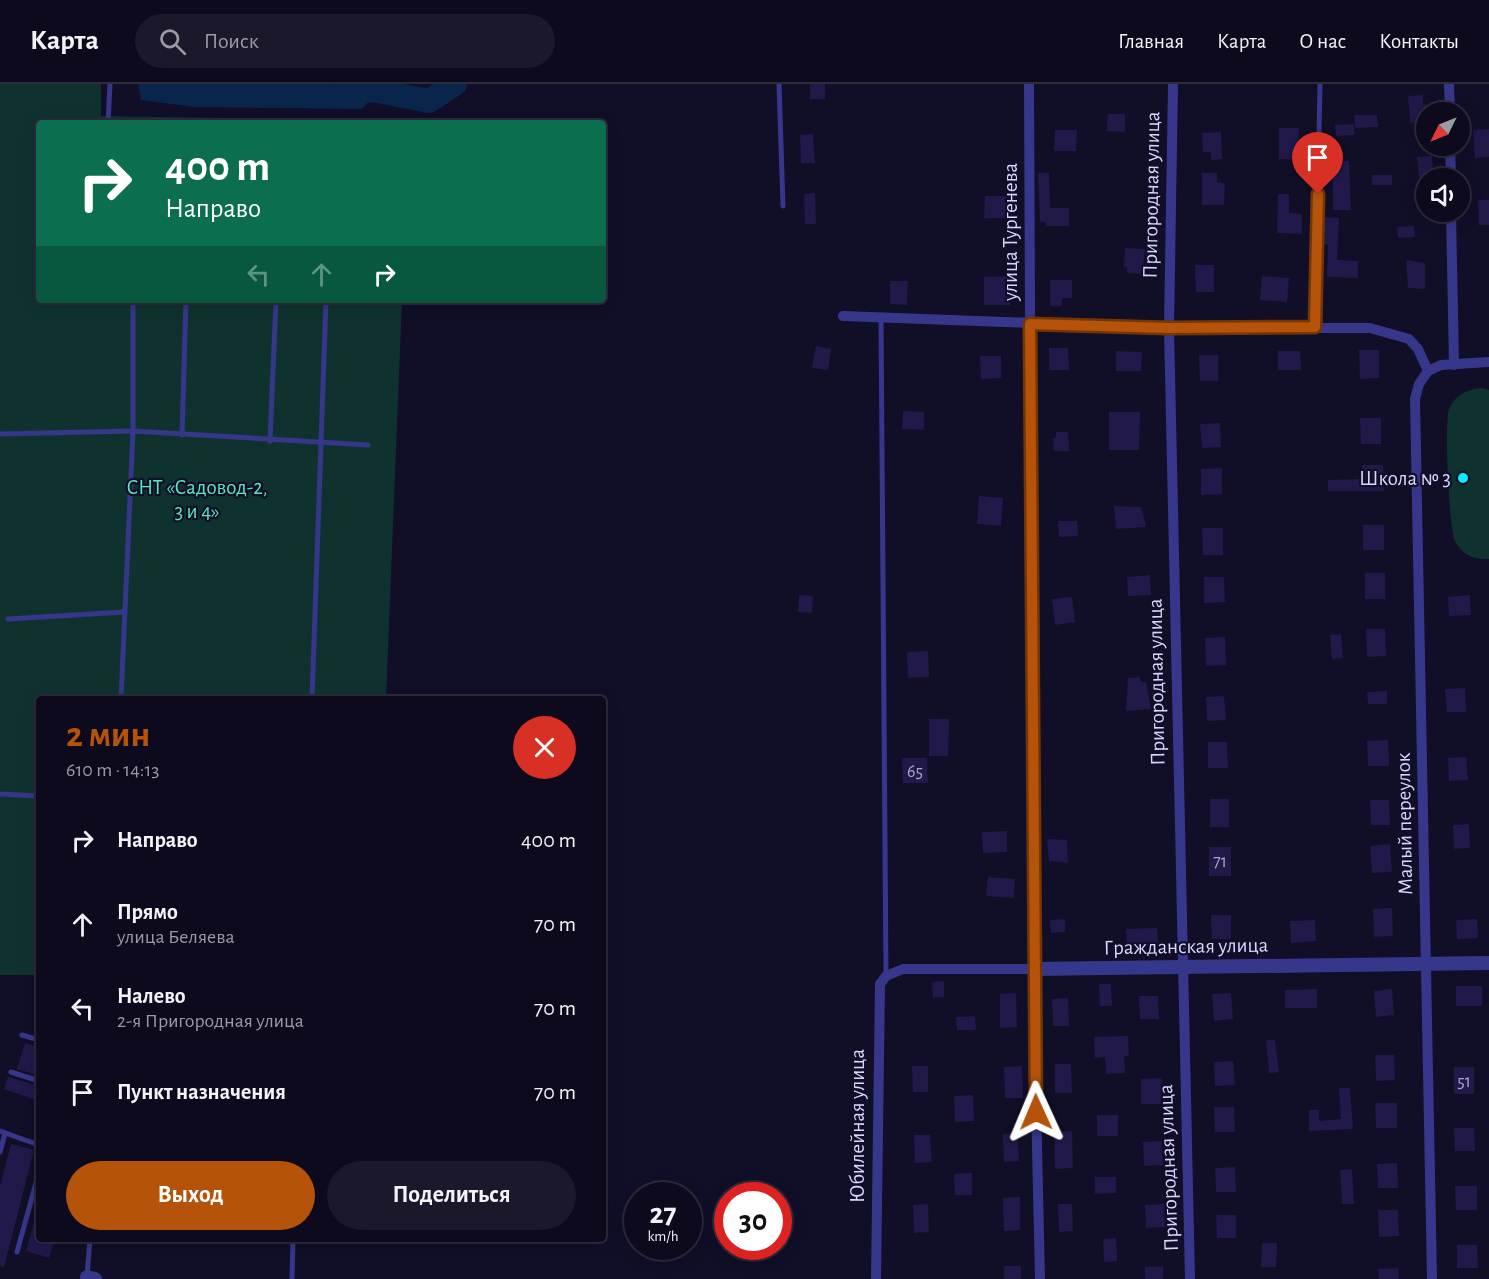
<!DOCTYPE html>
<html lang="ru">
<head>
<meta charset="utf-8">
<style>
	:root { --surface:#0d0a1e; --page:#1b182b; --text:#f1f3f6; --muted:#9a9aa4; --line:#2d2b3c; --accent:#b45309 }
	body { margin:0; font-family:"Alegreya Sans",sans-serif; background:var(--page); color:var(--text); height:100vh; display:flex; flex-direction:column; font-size:22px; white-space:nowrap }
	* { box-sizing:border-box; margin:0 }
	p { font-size:20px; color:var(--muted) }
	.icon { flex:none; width:33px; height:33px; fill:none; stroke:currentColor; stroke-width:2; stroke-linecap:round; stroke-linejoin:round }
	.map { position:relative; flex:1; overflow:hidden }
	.details { position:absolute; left:36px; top:612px; width:570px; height:546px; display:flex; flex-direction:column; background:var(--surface); border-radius:6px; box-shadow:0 3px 15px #0003,0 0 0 2px var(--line) }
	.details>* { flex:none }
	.top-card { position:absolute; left:36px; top:36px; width:570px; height:183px; border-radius:6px; box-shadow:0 3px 15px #0003,0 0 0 2px var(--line); background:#0b6e4f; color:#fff; overflow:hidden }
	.needle { width:39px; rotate:227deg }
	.fabs { position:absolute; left:1416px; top:18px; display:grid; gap:12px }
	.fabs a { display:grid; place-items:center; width:54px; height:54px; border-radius:50%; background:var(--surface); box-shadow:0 3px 15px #0003,0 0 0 2px var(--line); font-size:30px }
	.speed { position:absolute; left:624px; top:1098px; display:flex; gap:12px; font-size:30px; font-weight:700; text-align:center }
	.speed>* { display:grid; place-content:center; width:78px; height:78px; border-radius:50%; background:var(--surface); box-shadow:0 3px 15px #0003,0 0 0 2px var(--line); line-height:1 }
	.speed small { font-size:15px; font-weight:400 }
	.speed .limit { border:9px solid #d22; background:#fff; color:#111 }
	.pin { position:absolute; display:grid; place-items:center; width:51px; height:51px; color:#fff; margin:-62px -26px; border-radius:50% 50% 50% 0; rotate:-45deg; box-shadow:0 0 6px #0007 }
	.pin .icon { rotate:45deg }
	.me { position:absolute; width:66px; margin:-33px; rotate:359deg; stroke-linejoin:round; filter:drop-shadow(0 0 4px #0008) }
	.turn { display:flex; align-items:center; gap:21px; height:126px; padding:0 30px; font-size:27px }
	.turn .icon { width:78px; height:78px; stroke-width:2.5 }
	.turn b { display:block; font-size:42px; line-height:51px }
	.lanes { display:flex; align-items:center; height:57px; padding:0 30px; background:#0003; justify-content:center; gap:30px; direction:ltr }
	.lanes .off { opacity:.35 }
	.round { display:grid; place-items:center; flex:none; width:63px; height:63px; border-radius:32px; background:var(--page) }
	.headline { display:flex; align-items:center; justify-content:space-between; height:102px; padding:0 30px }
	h1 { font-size:36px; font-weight:700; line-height:45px; color:var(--accent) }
	.cta { display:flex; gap:12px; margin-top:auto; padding:12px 30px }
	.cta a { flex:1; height:69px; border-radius:36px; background:var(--accent); color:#fff; font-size:24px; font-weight:700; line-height:69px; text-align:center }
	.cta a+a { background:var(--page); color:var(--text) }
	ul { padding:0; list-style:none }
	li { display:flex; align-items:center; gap:18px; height:84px; padding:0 30px }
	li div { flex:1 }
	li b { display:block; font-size:22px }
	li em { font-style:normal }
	header { display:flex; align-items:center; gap:36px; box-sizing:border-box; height:84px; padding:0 30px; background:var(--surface); border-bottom:2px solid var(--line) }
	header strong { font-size:28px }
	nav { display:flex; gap:33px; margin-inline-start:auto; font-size:21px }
	.search { width:420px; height:54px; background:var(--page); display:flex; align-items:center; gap:15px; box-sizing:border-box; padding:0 21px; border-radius:33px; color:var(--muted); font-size:22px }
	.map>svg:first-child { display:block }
	.green { fill:#10322f }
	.water { fill:#09254c }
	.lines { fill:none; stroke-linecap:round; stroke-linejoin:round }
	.river { stroke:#09254c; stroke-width:24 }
	.building { fill:#20194a }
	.service { stroke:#36378a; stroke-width:5 }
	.minor { stroke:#36378a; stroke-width:10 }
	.tertiary { stroke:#36378a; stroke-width:14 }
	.route-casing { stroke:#753606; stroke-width:15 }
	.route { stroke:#b45309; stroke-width:10 }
	.poi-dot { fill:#01f2ff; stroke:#110e28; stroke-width:2 }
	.labels { text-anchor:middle; stroke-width:4.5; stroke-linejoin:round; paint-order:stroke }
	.number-label { font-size:18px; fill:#aaa6d2 }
	.street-label { font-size:21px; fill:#d8d5ff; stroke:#110e28 }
	.poi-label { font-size:21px; fill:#d8d5ff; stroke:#110e28; text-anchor:end }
	.park-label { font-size:21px; fill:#58e8bd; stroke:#110e28 }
</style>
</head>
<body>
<header>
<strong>Карта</strong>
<div class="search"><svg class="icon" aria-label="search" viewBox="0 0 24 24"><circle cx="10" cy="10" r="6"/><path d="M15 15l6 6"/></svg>Поиск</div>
<nav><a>Главная</a><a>Карта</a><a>О нас</a><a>Контакты</a></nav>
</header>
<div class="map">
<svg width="1489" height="1195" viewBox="0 0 1489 1195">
	<rect width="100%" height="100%" fill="#110e28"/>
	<g class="green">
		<polygon points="0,0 101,0 101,32 409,37 409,39 39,39 39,216 402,216 386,615 39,615 39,891 0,891"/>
		<path d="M1482 304 1489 306V475C1474 476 1462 471 1455 457 1449 445 1444 337 1449 325 1455 311 1467 305 1482 304Z"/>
	</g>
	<polygon class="water" points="138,0 380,0 378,7 362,25 194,23 141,16"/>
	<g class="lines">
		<polyline class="river" points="347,5 378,7 429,17 455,0"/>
	</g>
	<g class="building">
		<rect x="810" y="0" width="15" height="15"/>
		<polygon points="1423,11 1423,21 1426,20 1426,37 1410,39 1408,12"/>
		<polygon points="1108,30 1125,30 1125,48 1107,47"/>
		<polygon points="1354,31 1377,31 1378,43 1355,44"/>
		<polygon points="1354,40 1354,51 1336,52 1335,41"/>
		<polygon points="1279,44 1299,44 1298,76 1279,75"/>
		<polygon points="1489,45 1489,73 1475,74 1473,46"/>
		<polygon points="1055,46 1077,46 1076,67 1054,67"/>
		<polygon points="1221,48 1222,75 1211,76 1211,68 1203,68 1202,49"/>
		<polygon points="813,50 815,79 801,79 800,51"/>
		<polygon points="1432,72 1433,94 1419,94 1417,73"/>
		<polygon points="1333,77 1349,77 1351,126 1333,126"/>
		<polygon points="1038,89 1049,89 1050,124 1069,124 1069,142 1046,142 1046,138 1040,138"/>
		<polygon points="1202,89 1217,89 1217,98 1225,99 1224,121 1202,121"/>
		<rect x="1372" y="91" width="20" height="10"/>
		<polygon points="815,109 816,140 805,140 804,110"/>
		<polygon points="1278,110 1289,110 1289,129 1302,130 1302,150 1277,149"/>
		<polygon points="985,112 1008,112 1008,134 984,134"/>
		<polygon points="1478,116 1489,116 1489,141 1479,141"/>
		<polygon points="1323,133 1339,134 1337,176 1358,177 1358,194 1327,193 1328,161 1322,160"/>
		<polygon points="1414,142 1415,153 1398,154 1397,143"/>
		<polygon points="1125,164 1145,165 1142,190 1127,189 1127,183 1124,183"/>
		<polygon points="1406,176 1425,179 1425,205 1408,204"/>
		<polygon points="1195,181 1214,181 1214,208 1196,208"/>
		<polygon points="1010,192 1010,221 984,221 984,193"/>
		<polygon points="1262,192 1289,194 1287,218 1260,216"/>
		<polygon points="1050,196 1072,196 1072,214 1062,214 1062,222 1050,222"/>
		<polygon points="890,197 908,197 907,221 890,220"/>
		<polygon points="816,262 831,265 828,286 812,284"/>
		<polygon points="1049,264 1068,264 1069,286 1049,286"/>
		<polygon points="1359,266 1379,266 1379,294 1360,295"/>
		<polygon points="1116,267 1142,268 1141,287 1116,287"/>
		<polygon points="1278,267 1300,267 1301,286 1278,286"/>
		<polygon points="1199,271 1218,271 1218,297 1200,297"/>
		<polygon points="980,272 1001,272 1001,294 981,295"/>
		<polygon points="903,327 924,328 924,346 902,345"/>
		<polygon points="1109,328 1140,328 1139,366 1109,366"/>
		<polygon points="1360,334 1381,334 1381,360 1361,360"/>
		<polygon points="1220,339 1221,363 1202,364 1200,340"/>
		<polygon points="1056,348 1068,348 1069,367 1054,367 1053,354 1056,354"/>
		<polygon points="1362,381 1383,381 1384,407 1328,407 1328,396 1362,395"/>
		<polygon points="1222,384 1222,410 1201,411 1201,385"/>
		<polygon points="979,412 1003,414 1001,442 977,440"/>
		<polygon points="1114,422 1141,423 1146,443 1116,445"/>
		<polygon points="1058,437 1077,437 1078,452 1059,453"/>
		<rect x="1363" y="441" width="21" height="25"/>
		<polygon points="1202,444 1223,444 1223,471 1203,471"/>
		<rect x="1365" y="489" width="20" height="26"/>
		<polygon points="1150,491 1151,511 1128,512 1127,493"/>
		<polygon points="1204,493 1224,493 1225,518 1204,519"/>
		<polygon points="799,511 813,512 812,529 798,528"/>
		<polygon points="1470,511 1471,531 1449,532 1448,513"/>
		<polygon points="1072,513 1075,538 1055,541 1052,515"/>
		<polygon points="1366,545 1385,545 1386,572 1367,573"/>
		<polygon points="1341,550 1343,574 1332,575 1330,551"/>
		<polygon points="1225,553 1226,581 1206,582 1205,554"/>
		<polygon points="928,567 929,593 908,594 907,568"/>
		<polygon points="1140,593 1141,598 1146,598 1151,625 1126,627 1128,594"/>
		<polygon points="1465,604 1466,628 1447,628 1445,605"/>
		<polygon points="1387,607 1387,620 1368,620 1367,608"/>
		<polygon points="1224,612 1226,636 1207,637 1206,613"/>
		<polygon points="929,635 949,635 948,672 929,672"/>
		<polygon points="1388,656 1389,682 1368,682 1367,657"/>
		<polygon points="1208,658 1227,658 1228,684 1208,684"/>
		<polygon points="1466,673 1468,696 1449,697 1448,674"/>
		<polygon points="902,674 927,674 928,699 903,699"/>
		<rect x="1210" y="715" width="19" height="28"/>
		<polygon points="1370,716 1389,716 1390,741 1371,741"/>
		<polygon points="1469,740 1470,764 1454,765 1453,741"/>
		<polygon points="1007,747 1007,768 983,769 982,748"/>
		<polygon points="1047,755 1067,756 1068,779 1049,777"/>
		<polygon points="1390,760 1392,788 1372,789 1370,762"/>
		<rect x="1209" y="763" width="22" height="29"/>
		<polygon points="988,793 1015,795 1014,814 986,812"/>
		<polygon points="1392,824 1393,852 1374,853 1373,825"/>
		<polygon points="1211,831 1231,831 1231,855 1212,855"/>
		<polygon points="1065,835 1065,848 1051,849 1050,836"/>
		<polygon points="1477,835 1478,854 1457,855 1456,836"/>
		<polygon points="1315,836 1316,857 1291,859 1290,837"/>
		<polygon points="1157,844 1158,859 1127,860 1126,845"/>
		<polygon points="944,897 944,913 933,914 932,898"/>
		<polygon points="1099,900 1111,900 1112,922 1100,922"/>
		<rect x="1456" y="902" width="26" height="20"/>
		<polygon points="1317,905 1317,924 1285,924 1285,906"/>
		<polygon points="1392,905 1394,931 1376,933 1374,907"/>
		<polygon points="1016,909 1017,943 1000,944 1000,910"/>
		<polygon points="1231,909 1233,935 1214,937 1212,910"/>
		<polygon points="1139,912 1158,912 1159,935 1140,935"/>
		<polygon points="1068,914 1069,942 1053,942 1052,915"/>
		<polygon points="975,932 976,946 957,946 956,933"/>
		<polygon points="1128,952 1129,972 1124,972 1125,989 1106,990 1105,973 1095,974 1094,953"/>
		<polygon points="1266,956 1275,956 1279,988 1269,989"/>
		<polygon points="25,959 39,963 39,992 17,985"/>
		<polygon points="1375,971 1394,971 1395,996 1376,997"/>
		<polygon points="1233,977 1235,1001 1215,1002 1214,978"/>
		<polygon points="1055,980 1071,980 1072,1009 1055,1009"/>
		<polygon points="912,982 928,982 928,1008 913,1008"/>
		<polygon points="1022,982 1023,1014 1005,1014 1004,983"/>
		<rect x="1454" y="983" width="20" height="27"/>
		<polygon points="8,993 39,1002 39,1017 4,1005"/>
		<polygon points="1161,994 1161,1020 1141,1020 1141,995"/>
		<polygon points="1339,1004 1350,1004 1353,1045 1309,1047 1309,1026 1319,1026 1319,1037 1341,1035"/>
		<polygon points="973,1011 974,1037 955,1038 954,1012"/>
		<polygon points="1375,1019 1397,1019 1397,1044 1376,1044"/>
		<polygon points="1214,1023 1234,1023 1235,1048 1215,1048"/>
		<rect x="1097" y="1031" width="21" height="21"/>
		<polygon points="1454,1044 1474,1044 1475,1067 1455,1067"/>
		<polygon points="1072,1047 1073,1084 1055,1085 1054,1048"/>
		<polygon points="1017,1049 1019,1077 1004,1078 1003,1050"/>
		<polygon points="914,1051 930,1051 932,1078 915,1079"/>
		<polygon points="1161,1057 1163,1081 1144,1082 1143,1058"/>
		<polygon points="11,1060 34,1066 4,1183 0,1182 0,1102"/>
		<polygon points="1397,1079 1398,1104 1378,1104 1377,1080"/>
		<polygon points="1235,1083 1236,1108 1216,1108 1215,1084"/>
		<polygon points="1352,1085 1354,1120 1342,1120 1340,1086"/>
		<polygon points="972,1089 972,1111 955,1111 954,1090"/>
		<polygon points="1095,1093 1116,1093 1116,1109 1095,1110"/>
		<polygon points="1455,1102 1477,1102 1477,1126 1456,1126"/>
		<polygon points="1020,1113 1020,1146 1004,1147 1003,1114"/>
		<polygon points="928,1120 929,1148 914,1149 913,1121"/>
		<polygon points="1058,1120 1072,1120 1073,1147 1059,1148"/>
		<polygon points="1164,1120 1165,1143 1146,1144 1145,1121"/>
		<polygon points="1378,1126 1398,1126 1399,1152 1379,1153"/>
		<polygon points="1216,1131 1236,1131 1236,1154 1217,1154"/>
		<polygon points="36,1132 39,1132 39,1155 55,1155 49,1174 26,1167"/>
		<polygon points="1116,1154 1117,1177 1104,1178 1103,1155"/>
		<polygon points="1262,1159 1277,1159 1276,1183 1261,1183"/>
		<polygon points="1457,1161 1477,1161 1478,1184 1457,1184"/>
		<rect x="1004" y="1182" width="17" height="13"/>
		<polygon points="1163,1182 1163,1195 1145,1195 1145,1183"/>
		<polygon points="1398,1184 1399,1195 1379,1195 1378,1185"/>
	</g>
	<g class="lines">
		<g class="service">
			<polyline points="779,0 783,122"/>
			<polyline points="108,39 110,0"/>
			<polyline points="881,234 886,892"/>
			<polyline points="1315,243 1320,0"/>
			<polyline points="0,350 133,347 368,361"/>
			<polyline points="182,351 186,216"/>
			<polyline points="270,357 276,216"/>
			<polyline points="8,535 125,528"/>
			<polyline points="121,615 133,347 133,216"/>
			<polyline points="312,615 326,216"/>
			<polyline points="0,710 39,712"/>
			<polyline points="22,951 39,956"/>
			<polyline points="11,988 39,997"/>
			<polyline points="0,1047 39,1061"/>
			<polyline points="0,1068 5,1049"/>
			<polyline points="17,1168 39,1088"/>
			<polyline points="87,1192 90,1155"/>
			<polyline points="292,1195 293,1155"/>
		</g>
		<g class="minor">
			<polyline points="1029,0 1033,885 1040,1195"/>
			<polyline points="1173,0 1169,244 1190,1195"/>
			<polyline points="1449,0 1450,28"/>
			<polyline points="1450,62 1451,94"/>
			<polyline points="1451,128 1454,281"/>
			<polyline points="843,232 1169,244 1370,244 1409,255 1418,265 1428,287 1441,281 1489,278"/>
			<polyline points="1428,287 1419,300 1415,315 1432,1195"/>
			<polyline points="876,1195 880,900 886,892 903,885 1033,885"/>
		</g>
		<g class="tertiary">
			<polyline points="1033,885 1489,879"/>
			<polyline points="87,1193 95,1195"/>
		</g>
	</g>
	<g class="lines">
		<defs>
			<polyline id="route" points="1036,1028 1030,240 1169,244 1315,243 1318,110"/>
		</defs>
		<use href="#route" class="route-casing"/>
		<use href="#route" class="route"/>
	</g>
	<circle class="poi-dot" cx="1463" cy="394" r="6"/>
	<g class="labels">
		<g class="number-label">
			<text x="915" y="693">65</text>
			<text x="1220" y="783">71</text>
			<text x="1464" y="1003">51</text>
		</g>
		<g class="street-label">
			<text transform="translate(1151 111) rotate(-89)" y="7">Пригородная улица</text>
			<text transform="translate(1010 148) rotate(-90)" y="7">улица Тургенева</text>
			<text transform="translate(1156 598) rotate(-91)" y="7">Пригородная улица</text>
			<text transform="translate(1404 740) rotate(-91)" y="7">Малый переулок</text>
			<text transform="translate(1186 862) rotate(-1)" y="7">Гражданская улица</text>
			<text transform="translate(857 1042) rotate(-90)" y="7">Юбилейная улица</text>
			<text transform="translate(1168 1084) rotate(-92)" y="7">Пригородная улица</text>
		</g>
		<g class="poi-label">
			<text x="1451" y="401">Школа № 3</text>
		</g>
		<g class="park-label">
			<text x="197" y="410">СНТ «Садовод-2,<tspan x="197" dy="24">3 и 4»</tspan></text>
		</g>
	</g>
</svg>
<div class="fabs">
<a><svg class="needle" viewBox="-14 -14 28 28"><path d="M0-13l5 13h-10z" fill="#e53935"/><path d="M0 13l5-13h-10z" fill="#9a9aa4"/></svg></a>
<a><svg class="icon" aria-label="sound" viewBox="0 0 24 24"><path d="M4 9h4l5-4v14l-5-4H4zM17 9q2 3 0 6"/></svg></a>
</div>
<div class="speed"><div>27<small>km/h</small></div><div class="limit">30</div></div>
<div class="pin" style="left:1318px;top:110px;background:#d93025"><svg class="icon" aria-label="arrive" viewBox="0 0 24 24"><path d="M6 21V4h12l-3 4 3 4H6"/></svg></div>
<svg class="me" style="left:1036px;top:1028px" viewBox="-20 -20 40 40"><path d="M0-17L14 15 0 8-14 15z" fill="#b45309" stroke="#fff" stroke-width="4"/></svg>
<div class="top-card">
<div class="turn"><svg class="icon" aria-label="right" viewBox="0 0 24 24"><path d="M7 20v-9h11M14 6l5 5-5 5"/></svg><div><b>400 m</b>Направо</div></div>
<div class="lanes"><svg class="icon off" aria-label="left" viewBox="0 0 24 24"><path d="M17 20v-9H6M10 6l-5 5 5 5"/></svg><svg class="icon off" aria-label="ahead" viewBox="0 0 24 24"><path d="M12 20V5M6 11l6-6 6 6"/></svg><svg class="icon" aria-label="right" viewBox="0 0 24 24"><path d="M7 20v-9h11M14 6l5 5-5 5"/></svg></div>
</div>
<section class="details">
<div class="headline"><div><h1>2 мин</h1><p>610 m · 14:13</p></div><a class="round" style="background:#d93025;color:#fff"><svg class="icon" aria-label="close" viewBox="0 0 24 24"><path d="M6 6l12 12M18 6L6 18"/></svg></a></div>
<ul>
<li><svg class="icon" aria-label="right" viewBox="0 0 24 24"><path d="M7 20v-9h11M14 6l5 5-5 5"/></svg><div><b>Направо</b></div><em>400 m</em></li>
<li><svg class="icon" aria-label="ahead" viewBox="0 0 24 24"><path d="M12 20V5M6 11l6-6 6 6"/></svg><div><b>Прямо</b><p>улица Беляева</p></div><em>70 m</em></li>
<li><svg class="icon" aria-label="left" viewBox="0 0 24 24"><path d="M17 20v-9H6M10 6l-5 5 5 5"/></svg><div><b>Налево</b><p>2-я Пригородная улица</p></div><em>70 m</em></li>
<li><svg class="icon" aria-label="arrive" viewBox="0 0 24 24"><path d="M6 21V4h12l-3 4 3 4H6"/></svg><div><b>Пункт назначения</b></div><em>70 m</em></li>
</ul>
<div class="cta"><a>Выход</a><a>Поделиться</a></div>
</section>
</div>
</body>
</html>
